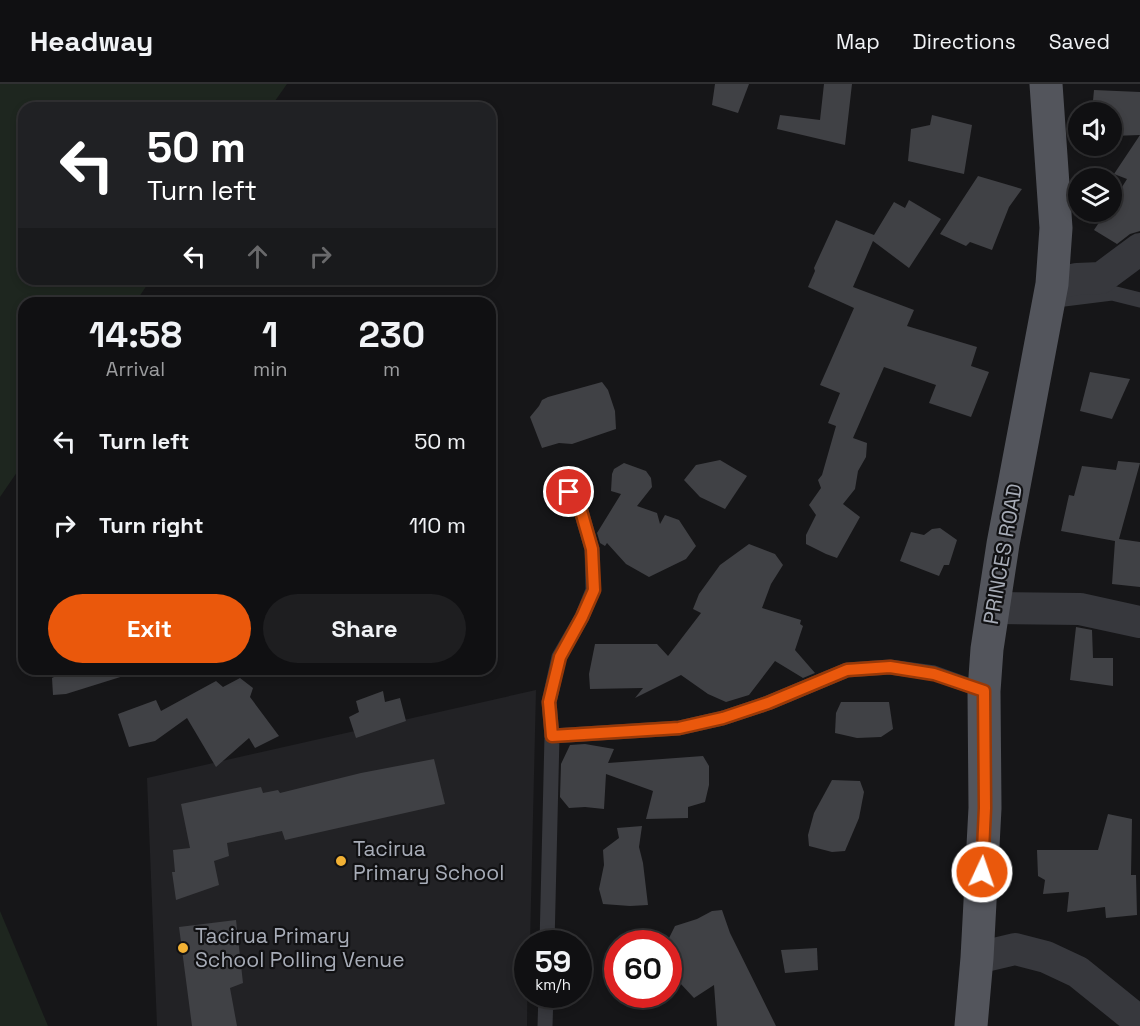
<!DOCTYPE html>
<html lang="en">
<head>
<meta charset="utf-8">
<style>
	:root { --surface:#101012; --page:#1e1e20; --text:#f1f3f6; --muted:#9c9d9f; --line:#303032; --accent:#ea580c }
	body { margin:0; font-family:"Space Grotesk",sans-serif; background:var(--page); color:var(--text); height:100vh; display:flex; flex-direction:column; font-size:22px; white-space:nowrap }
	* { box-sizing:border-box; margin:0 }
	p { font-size:20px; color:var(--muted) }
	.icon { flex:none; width:33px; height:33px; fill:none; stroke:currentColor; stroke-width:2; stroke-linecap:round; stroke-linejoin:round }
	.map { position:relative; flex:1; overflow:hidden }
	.drawer { position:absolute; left:18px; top:213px; width:478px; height:378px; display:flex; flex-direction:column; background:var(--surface); border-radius:18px; box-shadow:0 3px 9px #0003,0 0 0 2px var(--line) }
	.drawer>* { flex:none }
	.top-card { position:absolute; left:18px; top:18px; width:478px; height:183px; border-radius:18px; box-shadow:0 3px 9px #0003,0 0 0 2px var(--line); background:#202124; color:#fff; overflow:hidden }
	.buttons { position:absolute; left:1068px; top:18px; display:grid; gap:12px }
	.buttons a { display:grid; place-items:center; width:54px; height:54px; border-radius:50%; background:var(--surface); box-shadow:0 3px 9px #0003,0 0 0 2px var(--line); font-size:30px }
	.speed { position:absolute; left:514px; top:846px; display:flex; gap:12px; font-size:30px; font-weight:700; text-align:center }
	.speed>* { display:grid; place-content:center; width:78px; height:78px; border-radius:50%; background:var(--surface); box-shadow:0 3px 9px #0003,0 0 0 2px var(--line); line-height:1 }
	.speed small { font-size:15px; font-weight:400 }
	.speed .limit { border:9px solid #d22; background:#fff; color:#111 }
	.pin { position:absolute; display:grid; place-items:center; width:51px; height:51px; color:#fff; margin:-26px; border:3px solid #fff; border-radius:50%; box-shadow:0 2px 6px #0007 }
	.me { position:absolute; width:66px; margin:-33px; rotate:3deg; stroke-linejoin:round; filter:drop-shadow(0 0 4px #0008) }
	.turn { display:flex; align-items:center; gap:21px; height:126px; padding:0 30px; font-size:27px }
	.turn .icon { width:78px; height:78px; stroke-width:2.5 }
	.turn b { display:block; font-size:42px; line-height:51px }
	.lanes { display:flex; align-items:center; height:57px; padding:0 30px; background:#0003; justify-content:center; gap:30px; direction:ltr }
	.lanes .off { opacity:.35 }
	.eta { display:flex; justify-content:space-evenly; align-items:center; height:102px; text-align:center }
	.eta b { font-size:36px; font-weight:800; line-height:42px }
	.cta { display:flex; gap:12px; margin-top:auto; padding:12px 30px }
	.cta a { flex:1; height:69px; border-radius:36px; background:var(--accent); color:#fff; font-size:24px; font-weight:800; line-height:69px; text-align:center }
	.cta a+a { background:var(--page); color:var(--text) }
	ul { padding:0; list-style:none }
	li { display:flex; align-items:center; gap:18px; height:84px; padding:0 30px }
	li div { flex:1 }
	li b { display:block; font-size:22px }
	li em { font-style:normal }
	header { display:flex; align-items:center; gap:36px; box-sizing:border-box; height:84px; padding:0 30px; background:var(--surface); border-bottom:2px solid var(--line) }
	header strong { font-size:28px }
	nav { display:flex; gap:33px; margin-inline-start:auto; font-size:21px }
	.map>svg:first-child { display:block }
	.built { fill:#222225 }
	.green { fill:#1e261f }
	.building { fill:#404145 }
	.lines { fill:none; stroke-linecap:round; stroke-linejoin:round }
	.lane { stroke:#37383d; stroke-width:15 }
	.street { stroke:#37383d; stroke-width:32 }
	.primary { stroke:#53555c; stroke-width:33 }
	.route-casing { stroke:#983908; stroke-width:15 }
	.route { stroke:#ea580c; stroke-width:10 }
	.poi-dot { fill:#f2b134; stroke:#111113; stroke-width:2 }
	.labels { text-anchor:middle; stroke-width:4.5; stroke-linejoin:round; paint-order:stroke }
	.street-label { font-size:21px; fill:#a8adb8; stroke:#111113 }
	.poi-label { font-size:21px; fill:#a8adb8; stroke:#111113; text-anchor:start }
</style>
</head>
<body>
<header>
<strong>Headway</strong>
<nav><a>Map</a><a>Directions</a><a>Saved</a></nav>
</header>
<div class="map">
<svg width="1140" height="942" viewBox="0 0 1140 942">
	<rect width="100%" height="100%" fill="#161618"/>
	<polygon class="built" points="536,606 530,859 528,860 527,942 157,942 147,694"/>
	<g class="green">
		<polygon points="0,0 287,0 270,24 24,24 24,195 151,195 135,219 24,219 24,378 0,413"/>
		<polygon points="0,827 48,942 0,942"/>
	</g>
	<g class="building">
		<polygon points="715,0 749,0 738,29 712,21"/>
		<polygon points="824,0 852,0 845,61 777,45 780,31 820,36"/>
		<polygon points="1094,6 1140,8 1140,51 1112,52 1112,28 1092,28"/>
		<polygon points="932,31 972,41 964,90 908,77 911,45 930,41"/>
		<polygon points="1140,51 1140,147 1130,150 1117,160 1094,146 1106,128 1112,128 1112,119 1127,95 1114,90"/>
		<polygon points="978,92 1022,105 1009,123 992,166 970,158 966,162 940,150"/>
		<polygon points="909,116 941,135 909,184 873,157 853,203 914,226 907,242 977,263 971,282 989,288 971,333 929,319 936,301 884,283 853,354 867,359 866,373 858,387 855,405 843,420 860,433 837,474 826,470 806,460 806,451 816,431 809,421 821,404 818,396 822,391 836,342 828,339 840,309 820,301 854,224 808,203 815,187 814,184 836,136 874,151 894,118 905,124"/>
		<polygon points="1090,288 1130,295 1112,335 1080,327"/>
		<polygon points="602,298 608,306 615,327 616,345 572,360 559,359 542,364 530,333 539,322 542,316 548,313"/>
		<polygon points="720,376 747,392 725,425 700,413 684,396 696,381"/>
		<polygon points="1118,377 1140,379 1119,455 1140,458 1140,503 1112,500 1115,457 1061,447 1069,411 1074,412 1082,382 1116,386"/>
		<polygon points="624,379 646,387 651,394 652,403 637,422 657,429 660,440 665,431 679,436 696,462 686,475 649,493 626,480 607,459 605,462 600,459 597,449 621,410 611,407 612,390 614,385"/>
		<polygon points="940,444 957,456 949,481 944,481 939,492 900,477 911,448 924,451 932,445"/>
		<polygon points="749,460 775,470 783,481 771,500 762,524 801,536 800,540 803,542 795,566 815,589 803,594 775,577 749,611 726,618 708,610 681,591 635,614 643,604 590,605 589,590 595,560 657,560 668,572 701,529 693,525 699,510 720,481"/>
		<polygon points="1076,543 1092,546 1093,574 1113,574 1113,602 1070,596"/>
		<polygon points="54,585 130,585 130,590 66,610 53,611 52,594 56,592"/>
		<polygon points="240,594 253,604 250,613 279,652 255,664 249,654 216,683 187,634 155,657 129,663 118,630 156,616 161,627 216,597 223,603"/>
		<polygon points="383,607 385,618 400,614 406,637 356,654 349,633 359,628 356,617"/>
		<polygon points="841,618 889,618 893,645 881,653 857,654 835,649 836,629"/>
		<polygon points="585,660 614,665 608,679 703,672 709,682 709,701 705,718 688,723 688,734 646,735 653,707 606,690 604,725 585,723 569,724 560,713 561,680 570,661"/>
		<polygon points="434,675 445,720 285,756 282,747 227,759 229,772 214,777 219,801 176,816 172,788 175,788 173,766 190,764 181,720 261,703 263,709 278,706 280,709 361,689"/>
		<polygon points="832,696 860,697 864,708 859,734 845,767 832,768 809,762 808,751 814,729"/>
		<polygon points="1108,730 1132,735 1131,791 1136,791 1137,831 1106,834 1105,823 1067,828 1069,808 1043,810 1045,796 1038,792 1037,766 1098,766"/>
		<polygon points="642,742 639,763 643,779 648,821 630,822 603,820 599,805 604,781 603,766 619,754 617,744"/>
		<polygon points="722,826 730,849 776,942 717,942 714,901 694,914 679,898 669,893 669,854 675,842 697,835 712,827"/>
		<polygon points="236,836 243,899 230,904 237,942 192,942 179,843"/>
		<polygon points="817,864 818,886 785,889 781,866"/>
	</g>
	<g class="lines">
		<g class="lane">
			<polyline points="1048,217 1112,209 1140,216"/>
			<polyline points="552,652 549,618 559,573 582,533 593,506 592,465 579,420 559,397"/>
			<polyline points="547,860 552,652 679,644 723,634 768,619 847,586 890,583 934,589 984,607"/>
			<polyline points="545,942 546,910"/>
		</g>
		<g class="street">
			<polyline points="1052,200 1077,195 1101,194 1140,165"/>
			<polyline points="993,524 1080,525 1140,538"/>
			<polyline points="977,874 1015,865 1046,873 1078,888 1140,938"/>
		</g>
		<polyline class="primary" points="971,942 977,874 985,724 984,607 987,565 1003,460 1052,200 1056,144 1046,0"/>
	</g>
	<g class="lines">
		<defs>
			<polyline id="route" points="569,408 579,420 592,465 594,506 582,533 560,573 549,618 552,652 679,644 723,634 768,619 847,586 890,583 934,590 984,607 985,724 982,788"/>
		</defs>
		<use href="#route" class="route-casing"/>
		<use href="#route" class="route"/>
	</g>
	<g class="poi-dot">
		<circle cx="341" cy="777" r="6"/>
		<circle cx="183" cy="864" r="6"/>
	</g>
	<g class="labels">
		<g class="street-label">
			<text transform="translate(1003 470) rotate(-80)" y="7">PRINCES ROAD</text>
		</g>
		<g class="poi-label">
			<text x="353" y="772">Tacirua<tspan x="353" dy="24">Primary School</tspan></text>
			<text x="195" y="859">Tacirua Primary<tspan x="195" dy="24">School Polling Venue</tspan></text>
		</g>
	</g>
</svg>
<div class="buttons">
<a><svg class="icon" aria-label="sound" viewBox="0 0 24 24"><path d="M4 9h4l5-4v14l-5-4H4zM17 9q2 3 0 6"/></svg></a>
<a><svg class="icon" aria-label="layers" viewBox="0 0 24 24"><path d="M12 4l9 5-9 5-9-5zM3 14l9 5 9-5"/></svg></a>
</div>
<div class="speed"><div>59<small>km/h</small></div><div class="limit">60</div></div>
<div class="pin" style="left:569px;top:408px;background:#d93025"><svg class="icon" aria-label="arrive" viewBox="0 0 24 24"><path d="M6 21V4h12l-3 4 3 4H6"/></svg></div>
<svg class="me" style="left:982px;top:788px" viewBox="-20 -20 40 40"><circle r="17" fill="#ea580c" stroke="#fff" stroke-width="3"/><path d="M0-11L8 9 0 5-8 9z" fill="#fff"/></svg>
<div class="top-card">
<div class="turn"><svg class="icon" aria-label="left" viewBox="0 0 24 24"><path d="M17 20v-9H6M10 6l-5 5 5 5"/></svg><div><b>50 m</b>Turn left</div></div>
<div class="lanes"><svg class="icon" aria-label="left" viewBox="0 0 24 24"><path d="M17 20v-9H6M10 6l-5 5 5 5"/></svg><svg class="icon off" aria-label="ahead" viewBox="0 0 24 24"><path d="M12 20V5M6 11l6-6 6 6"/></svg><svg class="icon off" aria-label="right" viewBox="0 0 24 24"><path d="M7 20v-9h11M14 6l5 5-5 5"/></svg></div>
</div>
<section class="drawer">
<div class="eta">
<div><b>14:58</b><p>Arrival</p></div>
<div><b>1</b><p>min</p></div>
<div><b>230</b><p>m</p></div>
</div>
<ul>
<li><svg class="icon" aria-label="left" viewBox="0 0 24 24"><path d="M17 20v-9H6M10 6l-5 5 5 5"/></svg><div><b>Turn left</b></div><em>50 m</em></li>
<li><svg class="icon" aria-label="right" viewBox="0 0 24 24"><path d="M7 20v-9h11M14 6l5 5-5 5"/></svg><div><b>Turn right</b></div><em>110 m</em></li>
</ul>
<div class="cta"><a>Exit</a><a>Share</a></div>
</section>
</div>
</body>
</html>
